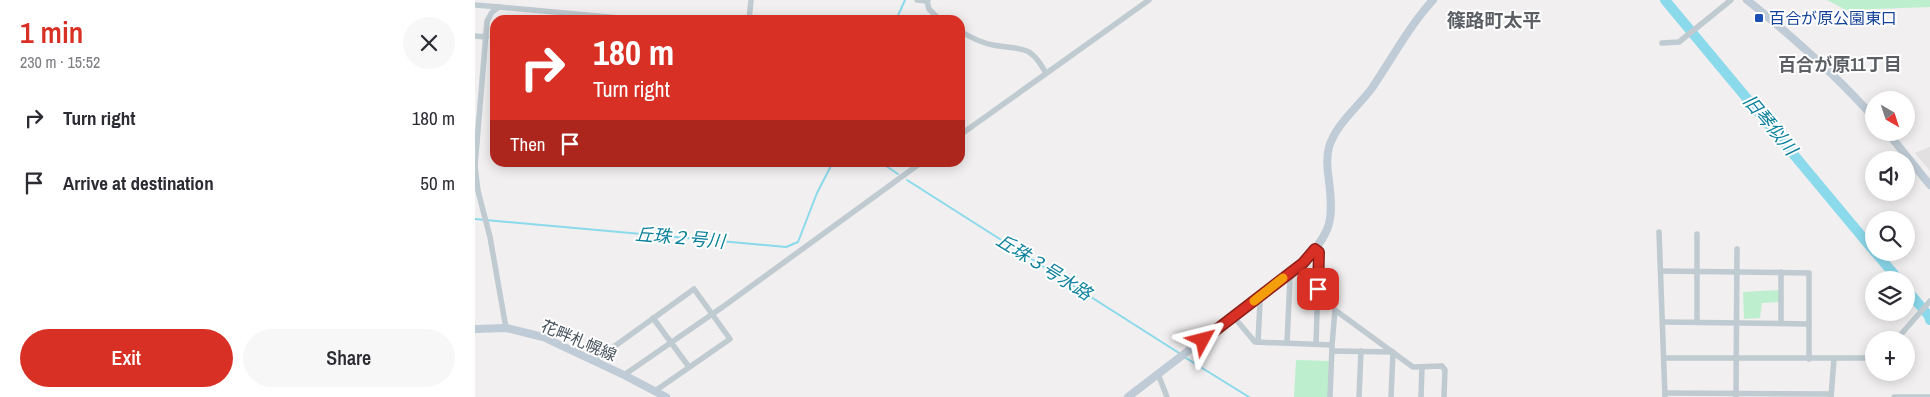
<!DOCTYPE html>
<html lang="en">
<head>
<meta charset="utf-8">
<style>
	:root { --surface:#fff; --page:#f7f7f7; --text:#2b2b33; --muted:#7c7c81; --accent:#d93025 }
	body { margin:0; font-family:"Archivo Narrow","Noto Sans JP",sans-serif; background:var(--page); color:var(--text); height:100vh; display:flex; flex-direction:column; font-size:19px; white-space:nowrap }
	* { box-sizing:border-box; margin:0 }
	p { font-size:16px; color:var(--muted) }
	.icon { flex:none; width:28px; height:28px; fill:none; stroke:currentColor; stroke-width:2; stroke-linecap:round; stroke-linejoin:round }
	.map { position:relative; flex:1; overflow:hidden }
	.side { display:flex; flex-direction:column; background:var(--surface); width:475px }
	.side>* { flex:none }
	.top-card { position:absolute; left:15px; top:15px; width:475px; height:152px; border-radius:15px; box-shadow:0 2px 12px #0003; background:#d93025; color:#fff; overflow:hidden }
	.needle { width:32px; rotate:141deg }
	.buttons { position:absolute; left:1390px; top:91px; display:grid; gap:10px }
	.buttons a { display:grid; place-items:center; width:50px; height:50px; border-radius:50%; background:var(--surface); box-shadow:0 2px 12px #0003; font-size:25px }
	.pin { position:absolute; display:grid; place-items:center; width:42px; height:42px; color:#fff; margin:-21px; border-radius:10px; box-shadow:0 2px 8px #0006 }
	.me { position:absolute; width:55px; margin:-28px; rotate:52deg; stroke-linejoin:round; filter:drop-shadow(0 0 4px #0008) }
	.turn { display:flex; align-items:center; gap:18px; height:105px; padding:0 20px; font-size:22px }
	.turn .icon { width:65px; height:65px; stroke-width:2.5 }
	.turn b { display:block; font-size:35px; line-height:42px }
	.then { display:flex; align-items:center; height:48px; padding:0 20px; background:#0003; gap:10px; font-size:19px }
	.round { display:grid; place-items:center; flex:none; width:52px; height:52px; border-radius:26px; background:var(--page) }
	.overview { display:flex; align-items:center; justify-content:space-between; height:85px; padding:0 20px }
	h1 { font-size:30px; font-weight:600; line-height:38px; color:var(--accent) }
	.primary-button { display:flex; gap:10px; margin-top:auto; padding:10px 20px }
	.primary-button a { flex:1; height:58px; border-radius:30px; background:var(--accent); color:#fff; font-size:20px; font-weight:600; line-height:58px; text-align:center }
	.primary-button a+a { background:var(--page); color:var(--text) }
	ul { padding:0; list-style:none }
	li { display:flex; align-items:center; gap:15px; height:65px; padding:0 20px }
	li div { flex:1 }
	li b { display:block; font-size:19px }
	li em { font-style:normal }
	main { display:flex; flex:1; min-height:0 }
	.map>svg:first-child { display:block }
	.education { fill:#e2e0e1 }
	.green { fill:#bdefcf }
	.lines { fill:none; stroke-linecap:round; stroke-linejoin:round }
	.stream { stroke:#8adaec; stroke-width:2 }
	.river { stroke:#8adaec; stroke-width:10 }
	.street { stroke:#bfcad1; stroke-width:5.5 }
	.secondary { stroke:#bfcbd6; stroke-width:8 }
	.route-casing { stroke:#8d1f18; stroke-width:12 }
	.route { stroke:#d93025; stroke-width:9 }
	.slow { stroke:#f59e0b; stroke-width:9 }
	.transit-dot { fill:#1a4fb4; stroke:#fff; stroke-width:2 }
	.labels { text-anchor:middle; stroke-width:4; stroke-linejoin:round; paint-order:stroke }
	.transit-label { font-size:16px; fill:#164399; stroke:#fff; text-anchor:start }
	.street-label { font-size:16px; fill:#47535d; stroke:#fff }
	.neighbourhood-label { font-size:18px; font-weight:bold; fill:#5b5f64; stroke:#fff }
	.water-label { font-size:18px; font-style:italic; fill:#0c819c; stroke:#fff }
	.quarter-label { font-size:19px; font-weight:bold; fill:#5b5f64; stroke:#fff }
</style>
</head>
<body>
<main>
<section class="side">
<div class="overview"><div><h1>1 min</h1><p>230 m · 15:52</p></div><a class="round"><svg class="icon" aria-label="close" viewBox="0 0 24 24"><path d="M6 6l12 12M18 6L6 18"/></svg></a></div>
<ul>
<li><svg class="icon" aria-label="right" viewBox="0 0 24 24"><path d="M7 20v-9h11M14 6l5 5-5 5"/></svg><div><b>Turn right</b></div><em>180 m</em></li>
<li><svg class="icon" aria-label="arrive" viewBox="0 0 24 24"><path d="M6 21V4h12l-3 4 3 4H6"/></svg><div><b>Arrive at destination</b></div><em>50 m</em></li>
</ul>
<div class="primary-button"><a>Exit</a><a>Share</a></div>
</section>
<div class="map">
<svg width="1455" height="397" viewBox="0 0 1455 397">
	<rect width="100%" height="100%" fill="#f1efef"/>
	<polygon class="education" points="1455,147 1455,171 1440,153"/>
	<g class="green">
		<polygon points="1352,0 1455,0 1455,7 1371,10"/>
		<polygon points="1304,290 1304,302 1287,303 1285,318 1269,319 1268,292"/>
		<polygon points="821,360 854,361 853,397 819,397"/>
	</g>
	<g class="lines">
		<g class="stream">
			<polyline points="421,20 430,0"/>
			<polyline points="405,162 423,174"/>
			<polyline points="432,180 704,353"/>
			<polyline points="0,219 311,247 323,242 342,193 358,162"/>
			<polyline points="711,358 774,397"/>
		</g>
		<g class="river">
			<polyline points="1190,0 1399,251"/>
			<polyline points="1400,252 1424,280"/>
			<polyline points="1431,289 1454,316 1455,320"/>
		</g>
		<g class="street">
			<polyline points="442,0 452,1 453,0"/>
			<polyline points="452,1 454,9 465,20"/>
			<polyline points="0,5 24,7"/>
			<polyline points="274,20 276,0"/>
			<path d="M485 31C495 37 507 43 518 45 549 51 554 43 571 73"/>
			<polyline points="0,36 11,37"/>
			<polyline points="1187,43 1204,42 1256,0"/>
			<polyline points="485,135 674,0"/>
			<polyline points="1184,232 1190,397"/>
			<polyline points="840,249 844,252 841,344"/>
			<polyline points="1186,271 1334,273 1334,359"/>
			<polyline points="1306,272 1306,323"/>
			<polyline points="782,298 785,302 783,342"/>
			<polyline points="758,316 780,342 857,345 860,310 938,367 967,366 970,370 969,397"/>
			<polyline points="178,318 214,367"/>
			<polyline points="1188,322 1334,324"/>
			<polyline points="1222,322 1222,234"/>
			<polyline points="31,328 15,237 3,191 0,166 12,21 17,12 24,7 166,20"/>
			<polyline points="1421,340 1455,301"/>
			<polyline points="812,343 815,278 813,275"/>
			<polyline points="857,351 918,352 916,397"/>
			<polyline points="1190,358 1399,358"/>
			<polyline points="119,361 219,289 255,339 180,391"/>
			<polyline points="683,374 692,397"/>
			<polyline points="149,375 249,306 447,162"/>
			<polyline points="1190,393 1356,394"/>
			<polyline points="855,397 857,347"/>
			<polyline points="884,397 886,351"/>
			<polyline points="946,397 947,367"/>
			<polyline points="1261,397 1262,249"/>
			<polyline points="1356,397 1359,359"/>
			<polyline points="1419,397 1455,397"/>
		</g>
		<g class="secondary">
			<path d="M1272 0C1318 37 1360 74 1399 118"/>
			<polyline points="1412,132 1455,185"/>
			<polyline points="0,329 31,328 68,337 149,375 191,397"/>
			<path d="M653 397 828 263C856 232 859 222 854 181 852 169 851 158 854 147 861 124 883 107 897 88 917 59 934 26 958 0"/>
		</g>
	</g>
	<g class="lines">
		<defs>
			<polyline id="route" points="728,340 828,263 840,249 844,252 843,289"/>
		</defs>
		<use href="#route" class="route-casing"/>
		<use href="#route" class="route"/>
		<polyline class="slow" points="779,301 808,278"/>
	</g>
	<rect class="transit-dot" x="1279" y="13" width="10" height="10" rx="2.5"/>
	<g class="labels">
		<g class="transit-label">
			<text x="1294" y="24">百合が原公園東口</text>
		</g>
		<g class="street-label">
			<text transform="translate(104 340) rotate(23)" y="6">花畔札幌線</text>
		</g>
		<g class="neighbourhood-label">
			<text x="1365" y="71">百合が原11丁目</text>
		</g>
		<g class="water-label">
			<text transform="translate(1295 125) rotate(50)" y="6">旧琴似川</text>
			<text transform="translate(205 238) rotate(5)" y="6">丘珠２号川</text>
			<text transform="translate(569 267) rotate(32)" y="6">丘珠３号水路</text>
		</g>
		<g class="quarter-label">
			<text x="1019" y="27">篠路町太平</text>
		</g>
	</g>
</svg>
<div class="buttons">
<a><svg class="needle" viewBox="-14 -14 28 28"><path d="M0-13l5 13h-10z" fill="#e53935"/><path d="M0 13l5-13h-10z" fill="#7c7c81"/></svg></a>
<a><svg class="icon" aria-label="sound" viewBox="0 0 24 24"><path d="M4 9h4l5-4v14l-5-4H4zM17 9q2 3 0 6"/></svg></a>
<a><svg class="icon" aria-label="search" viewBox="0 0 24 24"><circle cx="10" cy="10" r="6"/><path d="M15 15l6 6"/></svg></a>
<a><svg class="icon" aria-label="layers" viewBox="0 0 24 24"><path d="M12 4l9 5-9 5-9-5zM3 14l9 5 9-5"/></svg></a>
<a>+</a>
</div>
<div class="pin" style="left:843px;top:289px;background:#d93025"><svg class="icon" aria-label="arrive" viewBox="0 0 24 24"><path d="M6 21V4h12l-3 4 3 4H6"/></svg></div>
<svg class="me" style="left:728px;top:340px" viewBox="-20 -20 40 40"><path d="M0-17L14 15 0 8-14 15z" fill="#d93025" stroke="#fff" stroke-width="4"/></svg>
<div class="top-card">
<div class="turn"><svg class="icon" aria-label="right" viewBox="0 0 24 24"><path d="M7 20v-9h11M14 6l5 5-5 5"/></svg><div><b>180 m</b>Turn right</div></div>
<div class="then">Then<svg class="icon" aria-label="arrive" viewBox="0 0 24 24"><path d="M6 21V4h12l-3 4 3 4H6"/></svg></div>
</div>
</div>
</main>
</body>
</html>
